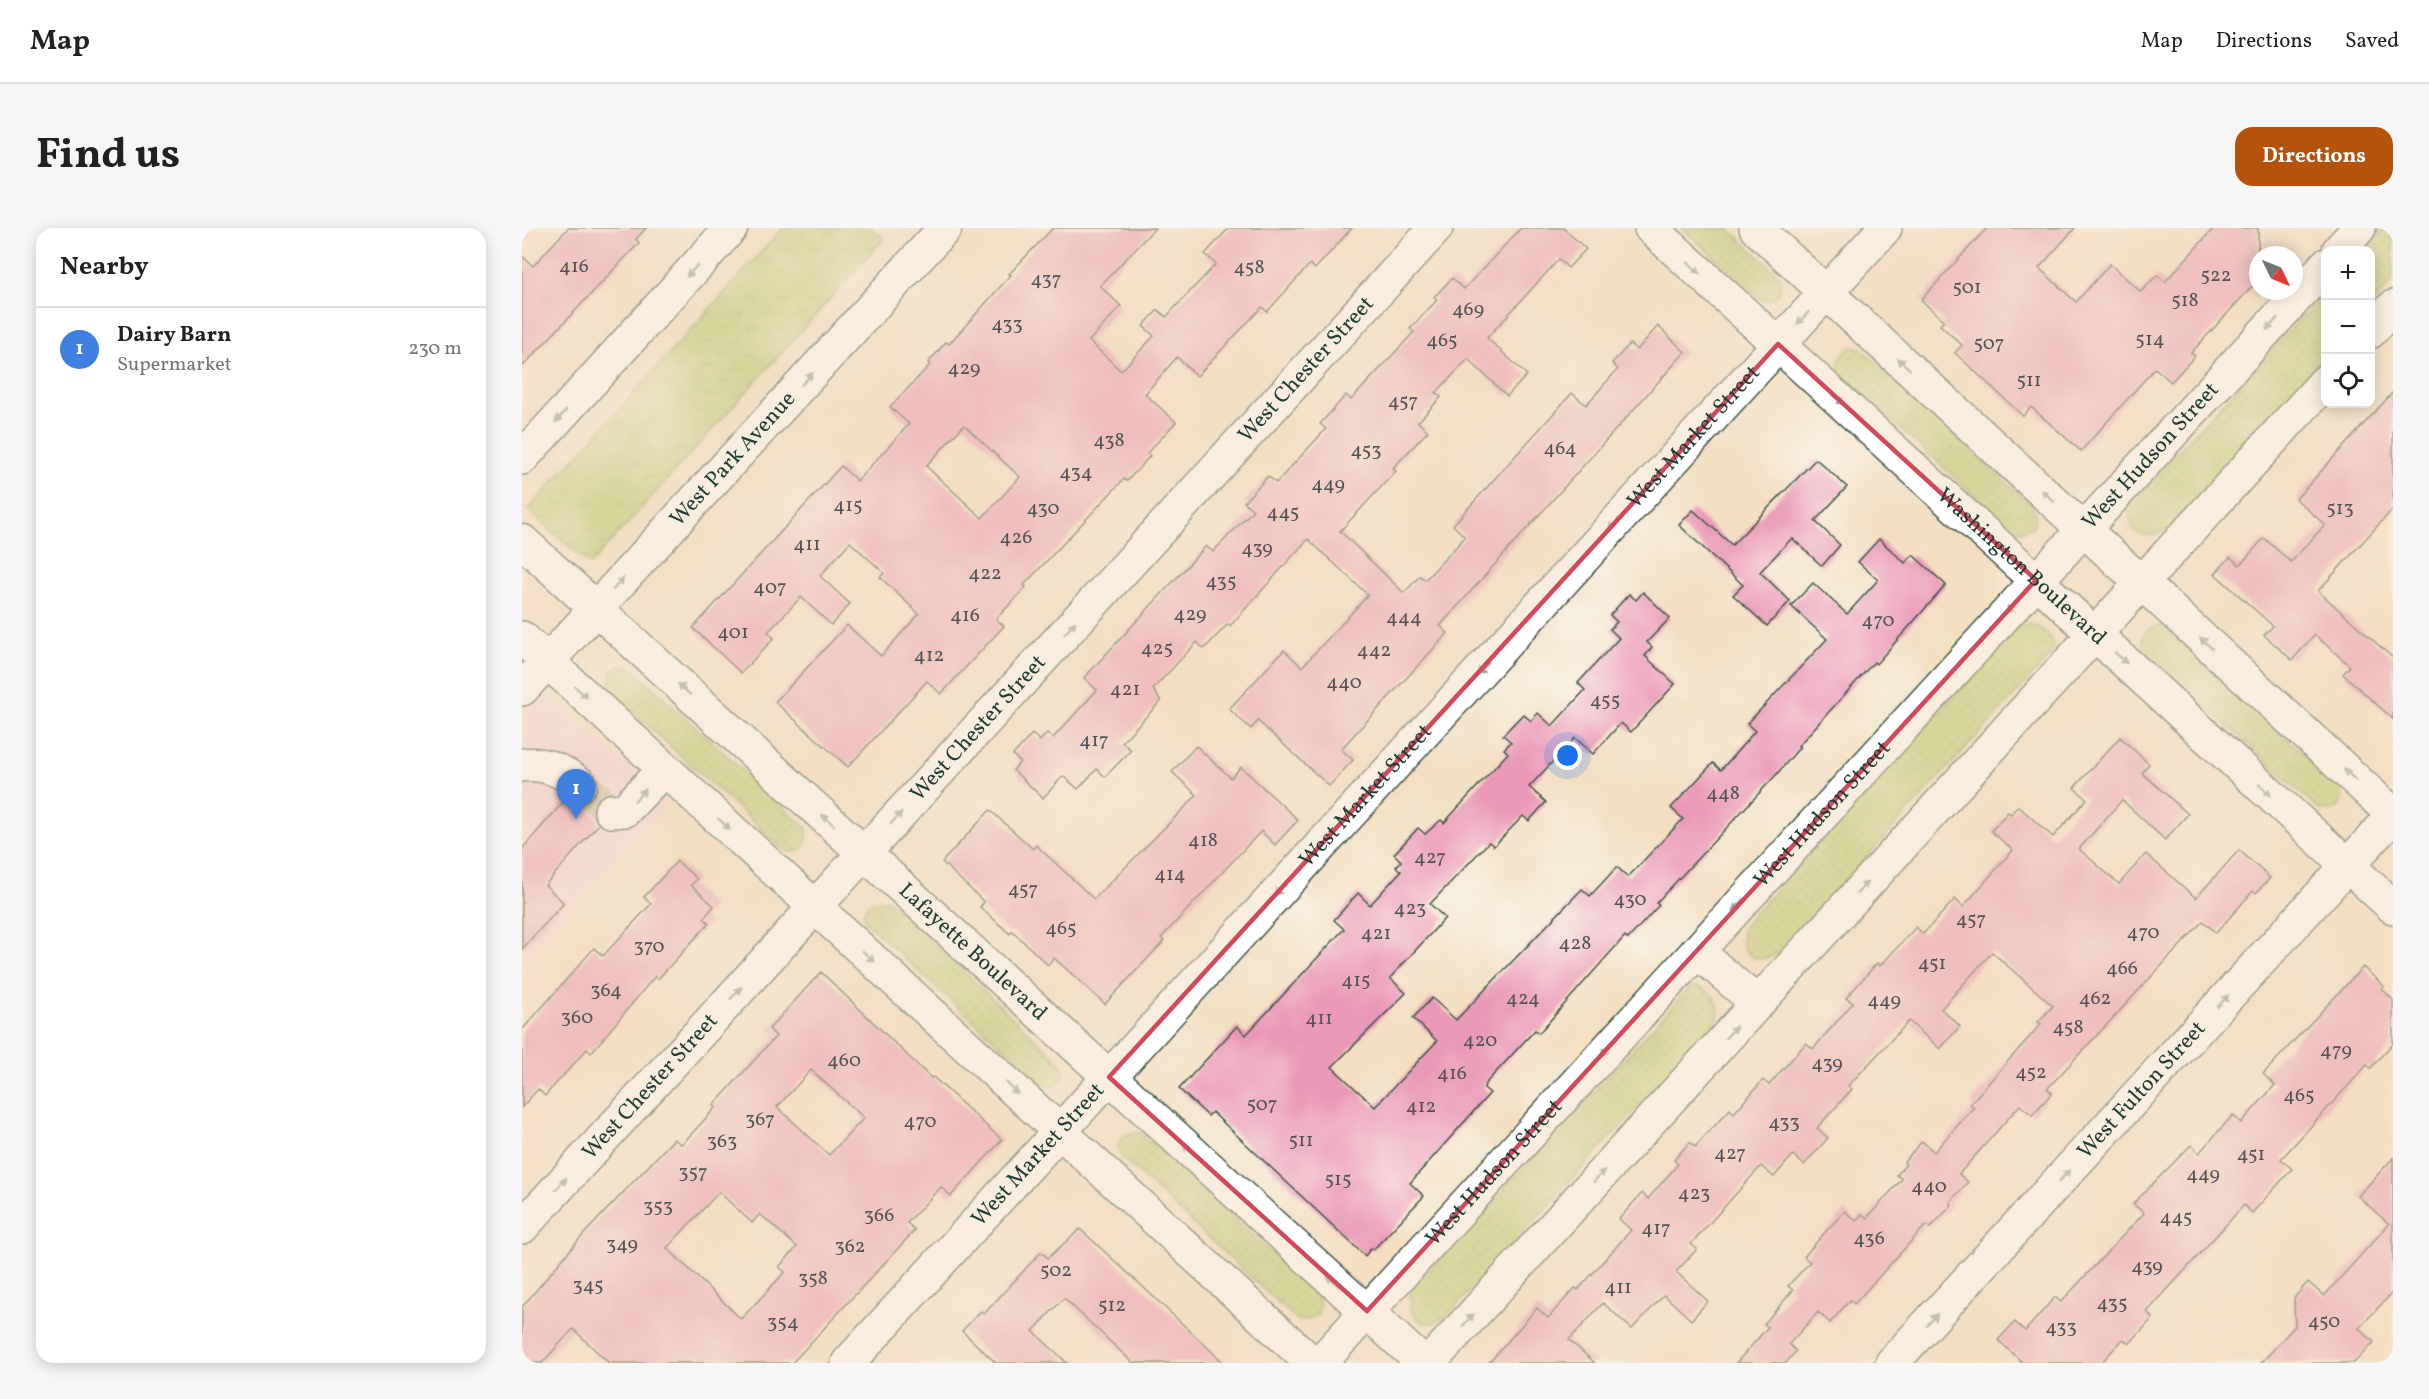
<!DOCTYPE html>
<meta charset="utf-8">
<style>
:root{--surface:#fff;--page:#f6f6f6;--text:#202124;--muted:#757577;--line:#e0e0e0;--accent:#b45309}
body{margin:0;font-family:Vollkorn,serif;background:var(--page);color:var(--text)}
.controls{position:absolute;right:18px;top:18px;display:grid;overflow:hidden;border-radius:12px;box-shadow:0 3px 15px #0003}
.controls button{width:54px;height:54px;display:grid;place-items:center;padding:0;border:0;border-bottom:2px solid var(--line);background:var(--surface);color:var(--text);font:30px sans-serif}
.compass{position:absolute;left:1727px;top:18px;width:54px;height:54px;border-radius:50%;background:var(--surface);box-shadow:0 3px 15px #0003;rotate:133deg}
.you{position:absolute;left:1046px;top:528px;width:21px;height:21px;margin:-15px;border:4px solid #fff;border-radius:50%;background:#1a73e8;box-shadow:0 0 0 9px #1a73e833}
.badge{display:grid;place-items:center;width:39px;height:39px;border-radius:50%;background:var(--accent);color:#fff;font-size:20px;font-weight:700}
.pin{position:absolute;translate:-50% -50px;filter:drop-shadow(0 2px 3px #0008)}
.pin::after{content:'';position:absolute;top:32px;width:21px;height:18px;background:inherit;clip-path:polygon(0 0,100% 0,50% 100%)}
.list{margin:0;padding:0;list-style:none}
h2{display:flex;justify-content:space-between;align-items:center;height:78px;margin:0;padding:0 24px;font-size:26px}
h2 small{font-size:20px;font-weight:400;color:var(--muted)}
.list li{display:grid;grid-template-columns:39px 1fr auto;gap:18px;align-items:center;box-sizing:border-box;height:84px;padding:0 24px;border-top:2px solid var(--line)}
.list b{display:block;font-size:22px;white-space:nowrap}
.list p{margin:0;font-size:20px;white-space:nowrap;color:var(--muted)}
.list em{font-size:20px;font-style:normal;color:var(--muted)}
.icon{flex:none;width:33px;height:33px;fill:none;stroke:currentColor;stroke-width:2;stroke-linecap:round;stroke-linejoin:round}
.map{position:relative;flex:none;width:1871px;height:1135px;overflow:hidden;border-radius:18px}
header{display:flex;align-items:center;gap:36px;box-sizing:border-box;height:84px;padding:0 30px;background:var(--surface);border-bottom:2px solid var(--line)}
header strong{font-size:28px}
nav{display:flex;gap:33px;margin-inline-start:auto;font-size:21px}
.intro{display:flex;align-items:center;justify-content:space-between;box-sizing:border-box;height:144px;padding:0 36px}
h1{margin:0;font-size:42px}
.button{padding:15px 27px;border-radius:18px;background:var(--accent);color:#fff;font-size:21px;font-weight:700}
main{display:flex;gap:36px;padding:0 36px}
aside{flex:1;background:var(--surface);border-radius:18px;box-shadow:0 3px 15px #0003}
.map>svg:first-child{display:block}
</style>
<header>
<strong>Map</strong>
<nav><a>Map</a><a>Directions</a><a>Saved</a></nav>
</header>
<div class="intro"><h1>Find us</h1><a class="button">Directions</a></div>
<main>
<aside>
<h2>Nearby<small></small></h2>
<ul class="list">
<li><span class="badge" style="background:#3f7fe0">1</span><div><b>Dairy Barn</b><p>Supermarket</p></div><em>230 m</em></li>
</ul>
</aside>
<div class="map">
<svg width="1871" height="1135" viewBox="0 0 1871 1135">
<defs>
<pattern id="grass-dots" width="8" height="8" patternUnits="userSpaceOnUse" patternTransform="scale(1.5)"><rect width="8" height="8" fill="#b8ca6d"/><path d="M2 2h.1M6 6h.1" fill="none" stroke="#95a55a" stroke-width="1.8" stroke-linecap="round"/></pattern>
<pattern id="park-crowns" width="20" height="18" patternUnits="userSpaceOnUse" patternTransform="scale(1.5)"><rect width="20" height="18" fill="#b8ca6d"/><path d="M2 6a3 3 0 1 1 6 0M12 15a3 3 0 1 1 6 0" fill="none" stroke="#95a55a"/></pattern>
</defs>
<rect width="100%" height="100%" fill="#fbf7ec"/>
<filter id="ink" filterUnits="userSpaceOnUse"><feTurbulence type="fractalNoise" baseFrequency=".0167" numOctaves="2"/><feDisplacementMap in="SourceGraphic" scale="12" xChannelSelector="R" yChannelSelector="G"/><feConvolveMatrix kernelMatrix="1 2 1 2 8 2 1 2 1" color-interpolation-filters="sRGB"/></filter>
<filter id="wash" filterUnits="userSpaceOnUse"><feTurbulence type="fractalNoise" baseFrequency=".008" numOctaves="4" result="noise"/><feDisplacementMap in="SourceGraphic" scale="24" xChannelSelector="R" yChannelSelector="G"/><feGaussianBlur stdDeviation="1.35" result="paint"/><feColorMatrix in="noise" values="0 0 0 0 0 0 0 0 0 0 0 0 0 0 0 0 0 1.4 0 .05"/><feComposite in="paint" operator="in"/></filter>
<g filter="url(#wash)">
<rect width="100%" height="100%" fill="#f3dfc2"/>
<!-- built -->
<polygon fill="#f5cfdb" points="0,445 147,573 0,734"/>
<!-- grass -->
<g fill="url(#grass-dots)" stroke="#6c8450" stroke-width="1.5">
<path d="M1160,0H1206L1258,48C1260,60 1259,65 1249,72H1240Z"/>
<polygon points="1862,0 1871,0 1871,52 1849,77 1848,22 1841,22"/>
<path d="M1803,64V127L1645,302C1619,315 1603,304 1609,275Z"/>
<path d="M1329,119L1340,121L1511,279L1514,289L1511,299L1501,303L1490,302L1317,144C1315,131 1318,126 1329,119Z"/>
<path d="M1506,396C1520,399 1526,404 1532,417L1529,427L1257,725C1232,738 1215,727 1221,698L1497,398Z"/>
<path d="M1635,398L1643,399L1820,561C1822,578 1815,585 1798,582L1622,422L1620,411L1625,402Z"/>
<path d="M98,438L108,439L285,601C287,617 281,627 263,623L87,462L90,443Z"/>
<polygon points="356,672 366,672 539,835 542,845 539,855 530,858 522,857 344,695 341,687 345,676"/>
<path d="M1175,758C1190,764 1200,774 1196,791L924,1089L912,1095H900C888,1085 886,1077 889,1062L1167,760Z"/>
<polygon points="610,904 619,905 796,1068 798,1079 795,1087 785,1092 776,1093 599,929 596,920 600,909"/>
</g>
<!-- park -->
<polygon fill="url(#park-crowns)" stroke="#6c8450" stroke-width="1.5" points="261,0 349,0 362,11 68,337 6,282"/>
<g id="blocks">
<!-- building -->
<g fill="#ea9ab8" fill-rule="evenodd">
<polygon points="46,0 124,0 114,11 117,15 0,139 0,28 11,38"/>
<path d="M531,0H633L578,58L599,78L567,113L599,143L632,108L621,98L636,82L644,89L694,36L683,26L707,0H830L793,41L788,36L745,84L740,79L675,148L655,129L623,166L654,194L625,225L628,228L605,253L602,251L502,357L504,359L474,391L482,398L419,466L405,453L326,539L253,474L325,397L359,428L397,386L358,349L362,345L328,314L298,348L328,376L309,397L279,369L246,404L252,410L219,445L171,400L319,238L335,253L387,196L368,179L408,137L406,135L424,114L427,116L489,47L487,46ZM442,197L498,249L460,290L404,238Z"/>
<polygon points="999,0 1041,0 1064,21 1046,40 1037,31 965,110 1005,147 985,168 946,131 914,165 919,169 896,194 906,203 871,240 874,243 818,303 882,365 898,348 903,352 943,309 931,297 1050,165 1064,177 1096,141 1090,135 1108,116 1115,122 1136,98 1163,124 918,398 926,405 819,521 831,532 807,558 736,493 729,501 707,481 762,422 780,439 846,367 786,311 708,398 706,396 682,421 675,414 631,461 639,473 600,514 609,522 583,549 575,541 556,561 541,548 521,570 491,542 498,534 491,527 510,506 518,513 525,505 531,510 575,462 562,450 684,318 691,324 731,282 722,274 746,248 754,255 804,201 798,196 824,167 829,172 892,104 888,101 915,72 912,69 930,50 942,61"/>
<polygon points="1465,0 1553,0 1517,40 1554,74 1588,36 1619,64 1635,47 1643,54 1692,0 1736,0 1736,52 1669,125 1673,128 1649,154 1633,140 1559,223 1509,179 1501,188 1433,125 1440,117 1418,97 1422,93 1399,72"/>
<polygon points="1871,164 1871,281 1796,363 1871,430 1871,491 1821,446 1828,438 1793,407 1770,432 1742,407 1751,398 1693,346 1708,329 1718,337 1742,310 1769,334 1803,297 1774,271"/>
<polygon points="1294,231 1325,259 1293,293 1318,317 1300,338 1270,310 1238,344 1268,373 1245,398 1211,367 1221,357 1157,297 1171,282 1210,317"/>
<polygon points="1357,311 1383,335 1391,327 1424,357 1354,436 1352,434 1276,518 1278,519 1254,547 1134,675 1137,677 1106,711 1103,708 1017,805 1013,802 963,856 962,860 968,865 888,955 902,968 851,1022 849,1020 843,1028 690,884 686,888 657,861 715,798 724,807 822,701 812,692 836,665 848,677 879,643 874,639 879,633 872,626 896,600 903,606 919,592 922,595 986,525 982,521 989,514 981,507 1001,486 1009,493 1016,485 1030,498 1063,462 1056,455 1097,410 1088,401 1095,394 1088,387 1107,366 1114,372 1121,364 1148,390 1125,414 1130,419 1123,428 1153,456 1109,504 1099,495 1071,526 1053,510 1007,559 1024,574 1007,593 1001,588 972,618 967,614 908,676 923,690 868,750 884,765 810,839 853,879 915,813 891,790 910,770 934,792 1060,661 1068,668 1095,639 1106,649 1161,591 1149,580 1191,535 1199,542 1233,503 1225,496 1305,411 1269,378 1291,355 1325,386 1356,352 1336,334"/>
<polygon points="1598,509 1627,536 1620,545 1666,586 1643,612 1600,572 1557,621 1597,656 1624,626 1674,670 1717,622 1748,650 1734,665 1731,663 1694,705 1681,693 1525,861 1530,865 1510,887 1498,877 1437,946 1446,954 1428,974 1430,977 1408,1000 1404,997 1332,1076 1328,1072 1308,1095 1296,1084 1267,1116 1274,1123 1264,1135 1214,1135 1246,1099 1242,1096 1271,1062 1266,1058 1288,1034 1282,1029 1305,1002 1323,983 1334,993 1340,986 1345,990 1380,951 1375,947 1384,936 1382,934 1400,913 1412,924 1452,879 1448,876 1519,796 1516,794 1531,778 1470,724 1419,781 1438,798 1418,821 1387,793 1326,858 1330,861 1295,900 1306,910 1282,937 1271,927 1252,949 1239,938 1169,1016 1175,1021 1154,1044 1186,1073 1169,1092 1142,1067 1110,1101 1081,1075 1047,1112 1073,1135 967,1135 1015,1080 1026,1090 1053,1060 1056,1062 1109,1002 1097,991 1120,965 1126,971 1156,936 1152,932 1168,914 1173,919 1208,881 1212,885 1241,852 1247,857 1284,815 1291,821 1331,775 1324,770 1355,735 1358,738 1394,699 1401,706 1433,671 1441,679 1491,622 1469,603 1486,584 1489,586 1496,578 1531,609 1565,571 1552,560"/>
<polygon points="674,518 709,550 719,539 776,592 753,617 739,603 639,710 642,713 583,776 532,730 526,737 490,703 488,706 458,679 462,674 420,634 468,582 511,621 514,617 572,671 675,567 650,544"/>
<polygon points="75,563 80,567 72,574 70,584 77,596 23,657 42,675 0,721 0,621 45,570 56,575 65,573"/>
<polygon points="155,633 175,651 169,657 192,678 182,690 187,695 136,751 133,748 69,825 65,821 23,868 16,861 0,879 0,802 72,720 81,728 129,676 122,669"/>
<polygon points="1841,739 1862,758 1860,761 1871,772 1871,815 1849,840 1845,837 1759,931 1770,941 1730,985 1722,977 1625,1084 1631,1090 1607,1116 1601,1111 1579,1135 1501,1135 1476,1112 1493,1094 1503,1103 1533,1069 1539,1074 1622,985 1611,976 1669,917 1677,925 1711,887 1719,895 1753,857 1741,846"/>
<path d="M299,744L409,850L411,849L480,912L429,968L419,959L385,995L393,1002L270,1135H87L51,1101L20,1135H0V1079L60,1008L152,911L159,916L163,913L194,879L191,878L254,808L247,801ZM289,842L342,890L307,927L255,879ZM197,964L230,995L238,986L275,1019L257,1039L263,1044L219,1091L145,1020Z"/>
<polygon points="1871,930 1871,1064 1837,1100 1852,1114 1832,1135 1739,1135 1773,1098 1772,1070 1786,1054 1802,1068 1867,996 1836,968"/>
<polygon points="558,1001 620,1058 702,1135 611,1135 542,1070 511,1103 545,1135 474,1135 440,1103 459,1083 462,1086 519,1024 526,1030"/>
</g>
</g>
</g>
<g filter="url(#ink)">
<use href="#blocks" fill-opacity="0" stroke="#3f5549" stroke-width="1.5"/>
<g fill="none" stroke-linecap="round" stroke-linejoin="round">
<!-- minor-tunnel -->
<polyline stroke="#c9bfa6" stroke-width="33" stroke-dasharray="33 16" stroke-linecap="butt" points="58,556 89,583"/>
<defs>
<g id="minor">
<path id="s1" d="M1129,0L1871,679"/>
<polyline points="1234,0 1871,586"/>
<polyline points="1817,22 1837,0"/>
<polyline points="1848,104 1871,79"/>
<path id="s2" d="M0,313L901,1135"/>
<polyline points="0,410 790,1135"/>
<path d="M0,537C23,534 40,543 58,556"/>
<polyline points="89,583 103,582 142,541"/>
<polyline points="1175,723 1235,775"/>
<path id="s3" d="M0,999L914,0"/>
<path id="s4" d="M326,1135L1363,0"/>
<path id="s5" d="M798,1135L1804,37"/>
<polyline points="907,1135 1804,153"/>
<path id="s6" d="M1370,1135L1871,588"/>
</g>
<g id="highway">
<polyline points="0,230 209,0"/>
<path id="s7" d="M0,461L423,0"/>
</g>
</defs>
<!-- minor casing -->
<use href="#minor" stroke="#3f5549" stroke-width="36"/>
<!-- highway casing -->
<use href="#highway" stroke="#3f5549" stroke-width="36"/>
<!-- minor -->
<use href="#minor" stroke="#fff" stroke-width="33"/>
<!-- highway -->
<use href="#highway" stroke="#fff" stroke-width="33"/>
</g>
<!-- one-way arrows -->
<defs><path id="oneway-solid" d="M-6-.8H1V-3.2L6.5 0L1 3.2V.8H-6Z" transform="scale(1.5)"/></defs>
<g fill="#8f9e9a">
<use href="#oneway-solid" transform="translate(1172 40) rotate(42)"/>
<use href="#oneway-solid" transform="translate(170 43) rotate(132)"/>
<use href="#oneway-solid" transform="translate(1281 90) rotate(133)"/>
<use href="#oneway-solid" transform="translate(1750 96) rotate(132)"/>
<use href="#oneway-solid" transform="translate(1382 136) rotate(-137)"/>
<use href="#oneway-solid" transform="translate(285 151) rotate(-48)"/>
<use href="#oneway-solid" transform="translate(1316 171) rotate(42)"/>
<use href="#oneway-solid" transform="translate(39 188) rotate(132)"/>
<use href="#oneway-solid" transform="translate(1526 268) rotate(-137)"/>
<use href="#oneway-solid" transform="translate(1092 296) rotate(132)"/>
<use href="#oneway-solid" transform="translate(96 356) rotate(-48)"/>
<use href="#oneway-solid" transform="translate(1490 379) rotate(133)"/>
<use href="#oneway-solid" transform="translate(548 400) rotate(-48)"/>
<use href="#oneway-solid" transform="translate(1684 415) rotate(-137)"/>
<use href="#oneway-solid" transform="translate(1599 430) rotate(42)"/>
<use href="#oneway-solid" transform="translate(961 440) rotate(132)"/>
<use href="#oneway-solid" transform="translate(162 461) rotate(-138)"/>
<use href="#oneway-solid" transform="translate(59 464) rotate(43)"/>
<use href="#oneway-solid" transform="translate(1828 547) rotate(-137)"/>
<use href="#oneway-solid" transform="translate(1743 562) rotate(42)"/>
<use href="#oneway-solid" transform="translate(118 567) rotate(-47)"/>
<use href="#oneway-solid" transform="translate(374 590) rotate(-48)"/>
<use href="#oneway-solid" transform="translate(306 592) rotate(-138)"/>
<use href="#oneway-solid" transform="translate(202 596) rotate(42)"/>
<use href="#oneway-solid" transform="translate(1340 660) rotate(-48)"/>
<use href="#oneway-solid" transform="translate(758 661) rotate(132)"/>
<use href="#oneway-solid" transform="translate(1217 677) rotate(133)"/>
<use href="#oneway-solid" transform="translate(346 728) rotate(43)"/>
<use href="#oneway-solid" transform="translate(214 765) rotate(-48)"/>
<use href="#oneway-solid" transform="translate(1701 773) rotate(-48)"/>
<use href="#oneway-solid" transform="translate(1209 804) rotate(-48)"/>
<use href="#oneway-solid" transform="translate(1085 821) rotate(132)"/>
<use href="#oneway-solid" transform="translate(490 860) rotate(43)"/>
<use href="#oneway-solid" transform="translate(667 922) rotate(-138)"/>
<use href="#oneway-solid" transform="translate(1077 948) rotate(-48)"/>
<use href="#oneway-solid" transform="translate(1542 948) rotate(-48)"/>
<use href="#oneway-solid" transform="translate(39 956) rotate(-48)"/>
<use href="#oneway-solid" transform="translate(811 1053) rotate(-138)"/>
<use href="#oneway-solid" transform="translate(946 1092) rotate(-48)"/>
<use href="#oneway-solid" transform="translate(1410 1092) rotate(-48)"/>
</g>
</g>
<!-- marked area -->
<path d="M0 0H1871V1135H0ZM1256,116L1514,352L845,1083L587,849Z" fill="#f3dfc2" fill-opacity=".55" fill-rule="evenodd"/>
<path fill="none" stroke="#d1495b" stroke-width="4.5" stroke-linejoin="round" d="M1256,116L1514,352L845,1083L587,849Z"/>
<g text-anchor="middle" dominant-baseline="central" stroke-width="6" stroke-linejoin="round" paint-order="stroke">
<!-- number labels -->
<g font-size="20" fill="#525455">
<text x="52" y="39">416</text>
<text x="727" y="40">458</text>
<text x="1694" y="48">522</text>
<text x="524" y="52">437</text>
<text x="1445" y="60">501</text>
<text x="1663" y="73">518</text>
<text x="946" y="82">469</text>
<text x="485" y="97">433</text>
<text x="1628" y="112">514</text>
<text x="920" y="113">465</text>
<text x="1467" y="116">507</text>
<text x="442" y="141">429</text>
<text x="1507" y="153">511</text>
<text x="881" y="174">457</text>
<text x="587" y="213">438</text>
<text x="1038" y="221">464</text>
<text x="844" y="223">453</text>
<text x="554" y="245">434</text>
<text x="806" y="257">449</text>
<text x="326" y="278">415</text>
<text x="521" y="281">430</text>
<text x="1818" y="281">513</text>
<text x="761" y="285">445</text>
<text x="494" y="310">426</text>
<text x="285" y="317">411</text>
<text x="735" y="321">439</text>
<text x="463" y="346">422</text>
<text x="699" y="354">435</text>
<text x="248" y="360">407</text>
<text x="668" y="387">429</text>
<text x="443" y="388">416</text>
<text x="882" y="390">444</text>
<text x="1356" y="393">470</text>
<text x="211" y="405">401</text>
<text x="635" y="421">425</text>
<text x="852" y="423">442</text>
<text x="407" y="428">412</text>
<text x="822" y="455">440</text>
<text x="603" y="462">421</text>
<text x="1083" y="473">455</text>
<text x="572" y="513">417</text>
<text x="1201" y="566">448</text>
<text x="681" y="613">418</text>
<text x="908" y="630">427</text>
<text x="648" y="647">414</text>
<text x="501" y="662">457</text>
<text x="1108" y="672">430</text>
<text x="888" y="681">423</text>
<text x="1449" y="692">457</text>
<text x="539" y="701">465</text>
<text x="1621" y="705">470</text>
<text x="854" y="706">421</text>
<text x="1053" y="716">428</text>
<text x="127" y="719">370</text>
<text x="1410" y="736">451</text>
<text x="1600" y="741">466</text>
<text x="834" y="753">415</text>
<text x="84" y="763">364</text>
<text x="1001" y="771">424</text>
<text x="1573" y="771">462</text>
<text x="1362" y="773">449</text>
<text x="55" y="790">360</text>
<text x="797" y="791">411</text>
<text x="1546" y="800">458</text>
<text x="958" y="813">420</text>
<text x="1814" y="823">479</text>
<text x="322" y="833">460</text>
<text x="1305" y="836">439</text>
<text x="1509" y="845">452</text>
<text x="930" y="846">416</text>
<text x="1777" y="868">465</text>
<text x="740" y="877">507</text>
<text x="899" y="879">412</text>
<text x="238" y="892">367</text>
<text x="398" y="894">470</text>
<text x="1262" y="895">433</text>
<text x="779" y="913">511</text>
<text x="200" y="914">363</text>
<text x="1208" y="926">427</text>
<text x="1729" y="927">451</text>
<text x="171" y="945">357</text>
<text x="1681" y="947">449</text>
<text x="816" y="952">515</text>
<text x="1407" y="959">440</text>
<text x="1172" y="966">423</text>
<text x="136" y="979">353</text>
<text x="357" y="988">366</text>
<text x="1654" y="990">445</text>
<text x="1134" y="1001">417</text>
<text x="1347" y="1011">436</text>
<text x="100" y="1017">349</text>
<text x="328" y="1019">362</text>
<text x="1625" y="1039">439</text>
<text x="534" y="1043">502</text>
<text x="291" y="1051">358</text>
<text x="66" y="1058">345</text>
<text x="1096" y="1060">411</text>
<text x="1590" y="1076">435</text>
<text x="590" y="1078">512</text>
<text x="1802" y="1094">450</text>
<text x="261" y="1095">354</text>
<text x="1539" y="1100">433</text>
</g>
<!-- street labels -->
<g font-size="22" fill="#1f3d34" stroke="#fbf7ec">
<text stroke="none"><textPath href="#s3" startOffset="1162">West Chester Street</textPath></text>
<text stroke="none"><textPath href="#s4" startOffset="1254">West Market Street</textPath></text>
<text stroke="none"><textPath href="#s5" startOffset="1230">West Hudson Street</textPath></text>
<text stroke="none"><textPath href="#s7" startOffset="312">West Park Avenue</textPath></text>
<text stroke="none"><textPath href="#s1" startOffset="502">Washington Boulevard</textPath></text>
<text stroke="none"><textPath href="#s3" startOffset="676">West Chester Street</textPath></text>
<text stroke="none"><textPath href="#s4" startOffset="768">West Market Street</textPath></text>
<text stroke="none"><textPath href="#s5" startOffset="744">West Hudson Street</textPath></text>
<text stroke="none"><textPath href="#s2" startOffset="610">Lafayette Boulevard</textPath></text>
<text stroke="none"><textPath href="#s3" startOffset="190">West Chester Street</textPath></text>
<text stroke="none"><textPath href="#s6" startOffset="370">West Fulton Street</textPath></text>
<text stroke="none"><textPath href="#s4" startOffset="282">West Market Street</textPath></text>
<text stroke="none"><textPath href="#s5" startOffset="258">West Hudson Street</textPath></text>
</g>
</g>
</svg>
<div class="controls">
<button>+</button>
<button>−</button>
<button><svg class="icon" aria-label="locate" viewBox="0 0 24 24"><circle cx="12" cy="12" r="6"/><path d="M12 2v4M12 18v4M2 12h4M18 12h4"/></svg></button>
</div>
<svg class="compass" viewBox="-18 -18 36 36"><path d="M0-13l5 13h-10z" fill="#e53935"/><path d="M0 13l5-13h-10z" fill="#757577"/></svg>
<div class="you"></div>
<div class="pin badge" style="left:54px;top:591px;background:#3f7fe0">1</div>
</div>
</main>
